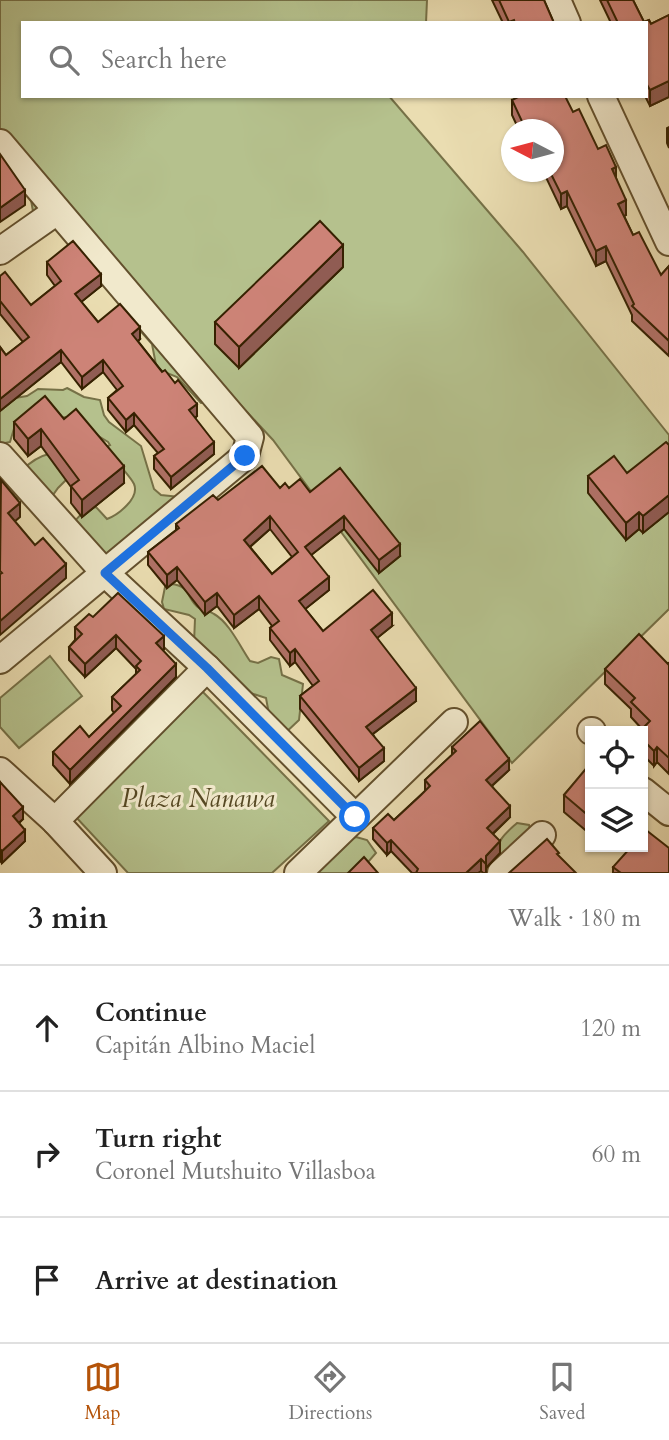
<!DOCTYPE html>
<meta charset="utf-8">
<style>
:root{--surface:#fff;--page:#f6f6f6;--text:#222;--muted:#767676;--line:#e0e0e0;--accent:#b45309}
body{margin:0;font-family:Cardo,serif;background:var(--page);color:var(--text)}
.controls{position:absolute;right:21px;bottom:21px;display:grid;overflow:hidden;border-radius:0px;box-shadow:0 2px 5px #0004}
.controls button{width:63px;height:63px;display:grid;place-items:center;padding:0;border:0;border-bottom:2px solid var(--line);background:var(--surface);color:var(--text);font:35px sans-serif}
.compass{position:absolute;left:501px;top:119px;width:63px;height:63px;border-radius:50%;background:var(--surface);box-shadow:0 2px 5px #0004;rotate:276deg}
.stop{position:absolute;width:21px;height:21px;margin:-16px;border:5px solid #1a73e8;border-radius:50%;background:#fff}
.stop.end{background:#1a73e8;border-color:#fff;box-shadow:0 2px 7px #0008}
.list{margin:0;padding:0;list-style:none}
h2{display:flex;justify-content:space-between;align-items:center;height:91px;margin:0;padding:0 28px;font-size:30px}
h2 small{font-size:23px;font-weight:400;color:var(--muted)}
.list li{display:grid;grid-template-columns:46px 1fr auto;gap:21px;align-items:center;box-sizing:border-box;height:126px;padding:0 28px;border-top:2px solid var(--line)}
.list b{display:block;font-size:26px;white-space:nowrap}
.list p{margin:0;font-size:23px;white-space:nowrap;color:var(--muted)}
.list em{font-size:23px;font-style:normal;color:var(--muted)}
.icon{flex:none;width:38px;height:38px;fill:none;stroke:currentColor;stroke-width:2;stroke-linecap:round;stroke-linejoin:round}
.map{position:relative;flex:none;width:669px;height:873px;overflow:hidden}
.search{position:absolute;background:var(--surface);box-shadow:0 2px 5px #0004;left:21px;right:21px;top:21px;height:77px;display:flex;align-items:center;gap:18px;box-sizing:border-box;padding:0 24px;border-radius:0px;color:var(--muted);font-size:26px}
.sheet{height:469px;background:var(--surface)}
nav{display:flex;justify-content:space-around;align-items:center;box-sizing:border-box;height:98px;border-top:2px solid var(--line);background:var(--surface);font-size:19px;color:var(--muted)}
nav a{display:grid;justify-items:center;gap:4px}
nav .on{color:var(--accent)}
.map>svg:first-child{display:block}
</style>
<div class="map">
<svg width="669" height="873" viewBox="0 0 669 873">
<rect width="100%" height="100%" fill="#eaddb1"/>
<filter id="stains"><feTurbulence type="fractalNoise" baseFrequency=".00286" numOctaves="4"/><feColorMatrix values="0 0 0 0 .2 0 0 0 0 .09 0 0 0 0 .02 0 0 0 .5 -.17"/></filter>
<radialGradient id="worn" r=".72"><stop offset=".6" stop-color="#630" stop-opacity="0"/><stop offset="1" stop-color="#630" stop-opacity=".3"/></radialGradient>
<!-- green -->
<g fill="#b5c18d" stroke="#767147" stroke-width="2">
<polygon points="0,0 427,0 426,23 23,23 23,96 389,96 523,252 669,435 669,609 512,763 273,440 235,399 201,403 177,377 162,371 156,365 152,344 135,325 79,237 34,217 31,200 0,168"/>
<path d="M67,388L84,397L100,400L104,415L109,422L141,446L154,489L161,495L180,497L111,561L74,522C81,514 85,509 96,507L107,519C118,515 140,498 134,484C131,478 124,471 120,465L74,472L58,488L48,502L29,504L15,497L12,489C16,483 19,475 23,470C42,447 79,450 106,447L110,445L108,442L67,417L16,422L10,442L0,444V409L15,398L27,396L38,389L63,390Z"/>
<path d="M171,584C192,586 186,599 199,608C204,611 210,611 214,614C229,622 241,648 250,661L258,663L271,657L279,659L282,675L303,684L299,720L282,736L271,725L266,698L238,689L194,643L195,619L189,615L164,609L162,602L165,587Z"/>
<polygon points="50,656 82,696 19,748 0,727 0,698"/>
<polygon points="200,689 329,821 272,873 128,873 74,815"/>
<path d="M517,823L529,825L531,832L500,860L497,857C496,840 506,833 517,823Z"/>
<polygon points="356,837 367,840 376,853 368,862 364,873 306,873 348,840"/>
</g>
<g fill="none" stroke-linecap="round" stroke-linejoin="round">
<defs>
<g id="minor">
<polyline points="557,0 567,23"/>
<polyline points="601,96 669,242"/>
<polyline points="0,143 250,437 245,456 0,660"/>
<polyline points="0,251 57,211"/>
<polyline points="0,456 105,573 207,668 355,817"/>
<polyline points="591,731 592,731"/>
<polyline points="0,771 55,821 103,873"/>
<polyline points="643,791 669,812"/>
<polyline points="55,821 207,668"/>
<polyline points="298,873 454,722"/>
<polyline points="501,873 542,835"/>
</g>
</defs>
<!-- minor casing -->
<use href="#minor" stroke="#63502d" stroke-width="30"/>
<!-- minor -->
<use href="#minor" stroke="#f1e9cc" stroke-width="26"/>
</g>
<!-- wall -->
<g fill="#b07166" stroke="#362101" stroke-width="2" fill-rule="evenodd">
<polygon points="492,0 544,0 554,23 503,23"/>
<polygon points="600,0 633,0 644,22 649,20 651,24 669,15 669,97 650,106 645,96 646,96 646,23 611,23"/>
<polygon points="512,100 573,112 616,178 626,215 624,216 633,235 661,275 669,266 669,356 632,321 632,315 606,261 596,266 567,206 561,209 544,173 540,175 538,172 554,172 554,130 519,130 512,115"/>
<polygon points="669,127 669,148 667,143 667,128"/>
<polygon points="47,262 101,286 81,302 98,322 140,339 138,341 197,416 195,418 214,454 171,489 154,469 154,456 158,453 134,425 126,432 108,410 108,398 117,390 103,372 82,389 61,362 0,411 0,347 6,355 23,342 0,314 0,276 31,305 55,286 47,275"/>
<polygon points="343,267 239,368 215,344 215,322"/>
<polygon points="64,419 124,483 82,517 71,503 71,487 41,446 28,456 14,439 14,422"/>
<polygon points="669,445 669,512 643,533 639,529 626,540 588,493 588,476 627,473"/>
<path d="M280,488H289L310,492L400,556L379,573L344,529L311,555L329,590L305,609L323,631L392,626L377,638L416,701L373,734L384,761L359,781L300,709V696L313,686L295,662L290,666L270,640V628L272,626L259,609L234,628L217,606L205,615L177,580L167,588L148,565V552L176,530V524L218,500ZM270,529L292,557L272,574L250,547Z"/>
<polygon points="93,617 164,649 163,650 176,677 70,784 53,765 53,752 89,737 114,713 112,710 112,697 136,674 136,669 116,648 85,677 69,660 69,647 75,640 75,627"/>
<polygon points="669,663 669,774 657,762 654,766 643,755 642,729 631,717 631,709 605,684 605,669"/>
<polygon points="452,747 509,770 492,786 510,817 493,834 500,853 486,868 486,873 483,873 481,871 478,873 412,873 391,851 387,855 373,839 373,828 394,820 425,791 425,780 452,755"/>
<polygon points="590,766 590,834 564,812 564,795"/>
<polygon points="0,782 23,819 19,823 25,841 2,863 0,861"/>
<polygon points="613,867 669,873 613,873"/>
</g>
<!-- shaded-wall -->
<g fill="#905c53" stroke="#362101" stroke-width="2">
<polygon points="669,81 669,97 650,106 650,90"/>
<polygon points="616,167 616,182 612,169"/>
<polygon points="25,190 25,205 0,222 0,208"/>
<polygon points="567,191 567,206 561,209 561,194"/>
<polygon points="626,200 626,215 618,219 618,204"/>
<polygon points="343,245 343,267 239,368 239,347"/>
<polygon points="606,246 606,261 596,266 596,251"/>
<polygon points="101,274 101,286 75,307 75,294"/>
<polygon points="140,327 140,339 132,346 132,334"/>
<polygon points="61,350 61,362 0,411 0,399"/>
<polygon points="103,360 103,372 82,389 82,377"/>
<polygon points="197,404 197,416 189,422 189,410"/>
<polygon points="134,413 134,425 126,432 126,420"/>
<polygon points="41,429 41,446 28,456 28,439"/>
<polygon points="214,442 214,454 171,489 171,477"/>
<polygon points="124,466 124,483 82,517 82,500"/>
<polygon points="669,495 669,512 643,533 643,516"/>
<polygon points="20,503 20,517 8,527 8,513"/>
<polygon points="639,512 639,529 626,540 626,523"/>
<polygon points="270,516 270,529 244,552 244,540"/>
<polygon points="344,516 344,529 305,560 305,547"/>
<polygon points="400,544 400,556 379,573 379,560"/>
<polygon points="66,564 66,578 0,635 0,621"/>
<polygon points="177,567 177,580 167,588 167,575"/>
<polygon points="329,577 329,590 299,614 299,601"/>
<polygon points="217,593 217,606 205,615 205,602"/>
<polygon points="259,596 259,609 234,628 234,615"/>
<polygon points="392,613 392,626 371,643 371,630"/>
<polygon points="116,635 116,648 85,677 85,664"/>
<polygon points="164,636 164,649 156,657 156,643"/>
<polygon points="295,649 295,662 290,666 290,653"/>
<polygon points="176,664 176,677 70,784 70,770"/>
<polygon points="416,688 416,701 366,739 366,727"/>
<polygon points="657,747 657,762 654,766 654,751"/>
<polygon points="384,748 384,761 359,781 359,768"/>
<polygon points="509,759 509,770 486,791 486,780"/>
<polygon points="510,806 510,817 487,839 487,828"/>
<polygon points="23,807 23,819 13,828 13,816"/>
<polygon points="25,830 25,841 2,863 2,851"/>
<polygon points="391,840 391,851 387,855 387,843"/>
<polygon points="500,841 500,853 486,868 486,873 486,856"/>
<polygon points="481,859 481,871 478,873 466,873"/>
</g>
<!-- building -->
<g fill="#cd8377" stroke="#362101" stroke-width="2" fill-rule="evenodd">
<polygon points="499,0 544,0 554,23 515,23 514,20 509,22"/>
<polygon points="607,0 633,0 644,22 649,20 651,24 669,15 669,81 650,90 646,83 646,23 618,23"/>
<polygon points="520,96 565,96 573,112 579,109 598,149 606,145 616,167 612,169 626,200 618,204 633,235 639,232 661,275 669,266 669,341 632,306 634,304 606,246 596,251 567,191 561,194 550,172 554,172 554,130 526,130 512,100"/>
<polygon points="0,154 25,190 0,208"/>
<polygon points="320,221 343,245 239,347 215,322"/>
<polygon points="73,241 101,274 75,294 98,322 120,304 140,327 132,334 162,372 165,370 175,383 178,380 197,404 189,410 214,442 171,477 154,456 164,449 134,413 126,420 108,398 123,386 103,360 82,377 61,350 0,399 0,347 6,355 29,337 0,301 0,276 5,272 31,305 61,281 47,262"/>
<polygon points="45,396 64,419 76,409 124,466 82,500 71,486 79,480 41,429 28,439 14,422"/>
<polygon points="666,442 669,445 669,495 643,516 639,512 626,523 588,476 614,456 627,473"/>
<path d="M262,466L280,488L285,483L289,488L300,479L310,492L340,468L400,544L379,560L344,516L305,547L329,577L299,601L323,631L373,590L392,613L371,630L416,688L366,727L384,748L359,768L300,696L319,681L295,649L290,653L270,628L279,621L259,596L234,615L217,593L205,602L177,567L167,575L148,552L179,528L176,524L213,495L218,500ZM270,516L298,552L272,574L244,540Z"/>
<polygon points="1,480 20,503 8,513 35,545 43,538 66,564 0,621 0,574 2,573 0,571"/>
<polygon points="118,593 164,636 156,643 176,664 70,770 53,752 80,726 89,737 121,706 112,697 140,670 136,666 141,661 116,635 85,664 69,647 82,634 75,627 89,614 93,617"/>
<polygon points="639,634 668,664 669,663 669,758 657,747 654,751 643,740 643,731 640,731 650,721 631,702 635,698 605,669"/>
<polygon points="480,721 509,759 486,780 510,806 487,828 500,841 486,856 486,864 481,859 466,873 416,873 418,869 391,840 387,843 373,828 388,814 394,820 421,795 430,786 425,780 456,751 452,747"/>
<polygon points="589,765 590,766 590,817 564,795"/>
<polygon points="0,782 23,807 13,816 25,830 2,851 0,849"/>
<polygon points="646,830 669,848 669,873 621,873 613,867 631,847 643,847 643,834"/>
<polygon points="547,839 559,853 557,854 576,873 509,873"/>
<polygon points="364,857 378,873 348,873"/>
</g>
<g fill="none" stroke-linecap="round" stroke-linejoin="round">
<!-- route -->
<polyline stroke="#1a73e8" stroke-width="9" points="245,456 105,573 207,668 355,817"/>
</g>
<g text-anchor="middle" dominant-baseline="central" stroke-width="6" stroke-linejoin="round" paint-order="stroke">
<!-- park labels -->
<g font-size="26" font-style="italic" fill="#564924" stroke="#f1e9cc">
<text x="198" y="798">Plaza Nanawa</text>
</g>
</g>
<rect width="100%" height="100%" filter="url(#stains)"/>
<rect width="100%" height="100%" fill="url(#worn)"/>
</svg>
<div class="controls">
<button><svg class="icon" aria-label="locate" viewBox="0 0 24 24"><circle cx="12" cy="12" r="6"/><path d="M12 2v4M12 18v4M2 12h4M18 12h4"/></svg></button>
<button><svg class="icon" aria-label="layers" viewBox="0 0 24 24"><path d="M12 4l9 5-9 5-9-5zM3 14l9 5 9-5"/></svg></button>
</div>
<svg class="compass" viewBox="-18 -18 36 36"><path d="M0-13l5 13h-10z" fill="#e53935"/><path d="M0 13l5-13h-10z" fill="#767676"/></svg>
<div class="stop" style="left:355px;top:817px"></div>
<div class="stop end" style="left:245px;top:456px"></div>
<div class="search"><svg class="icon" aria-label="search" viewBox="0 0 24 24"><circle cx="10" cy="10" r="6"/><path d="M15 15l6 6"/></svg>Search here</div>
</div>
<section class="sheet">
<h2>3 min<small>Walk · 180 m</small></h2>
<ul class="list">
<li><svg class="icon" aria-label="ahead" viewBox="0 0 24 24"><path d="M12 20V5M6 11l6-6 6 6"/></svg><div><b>Continue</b><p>Capitán Albino Maciel</p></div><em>120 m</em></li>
<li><svg class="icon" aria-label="right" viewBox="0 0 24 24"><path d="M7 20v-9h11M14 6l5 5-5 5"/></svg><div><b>Turn right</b><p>Coronel Mutshuito Villasboa</p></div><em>60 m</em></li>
<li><svg class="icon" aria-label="arrive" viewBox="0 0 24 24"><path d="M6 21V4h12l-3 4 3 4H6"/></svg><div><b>Arrive at destination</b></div></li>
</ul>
</section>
<nav>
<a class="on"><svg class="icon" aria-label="map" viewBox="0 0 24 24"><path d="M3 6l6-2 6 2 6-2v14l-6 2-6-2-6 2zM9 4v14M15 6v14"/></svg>Map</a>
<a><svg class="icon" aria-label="directions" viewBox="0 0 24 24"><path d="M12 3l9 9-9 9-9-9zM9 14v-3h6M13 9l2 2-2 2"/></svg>Directions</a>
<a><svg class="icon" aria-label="saved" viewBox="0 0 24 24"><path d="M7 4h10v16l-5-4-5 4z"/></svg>Saved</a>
</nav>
